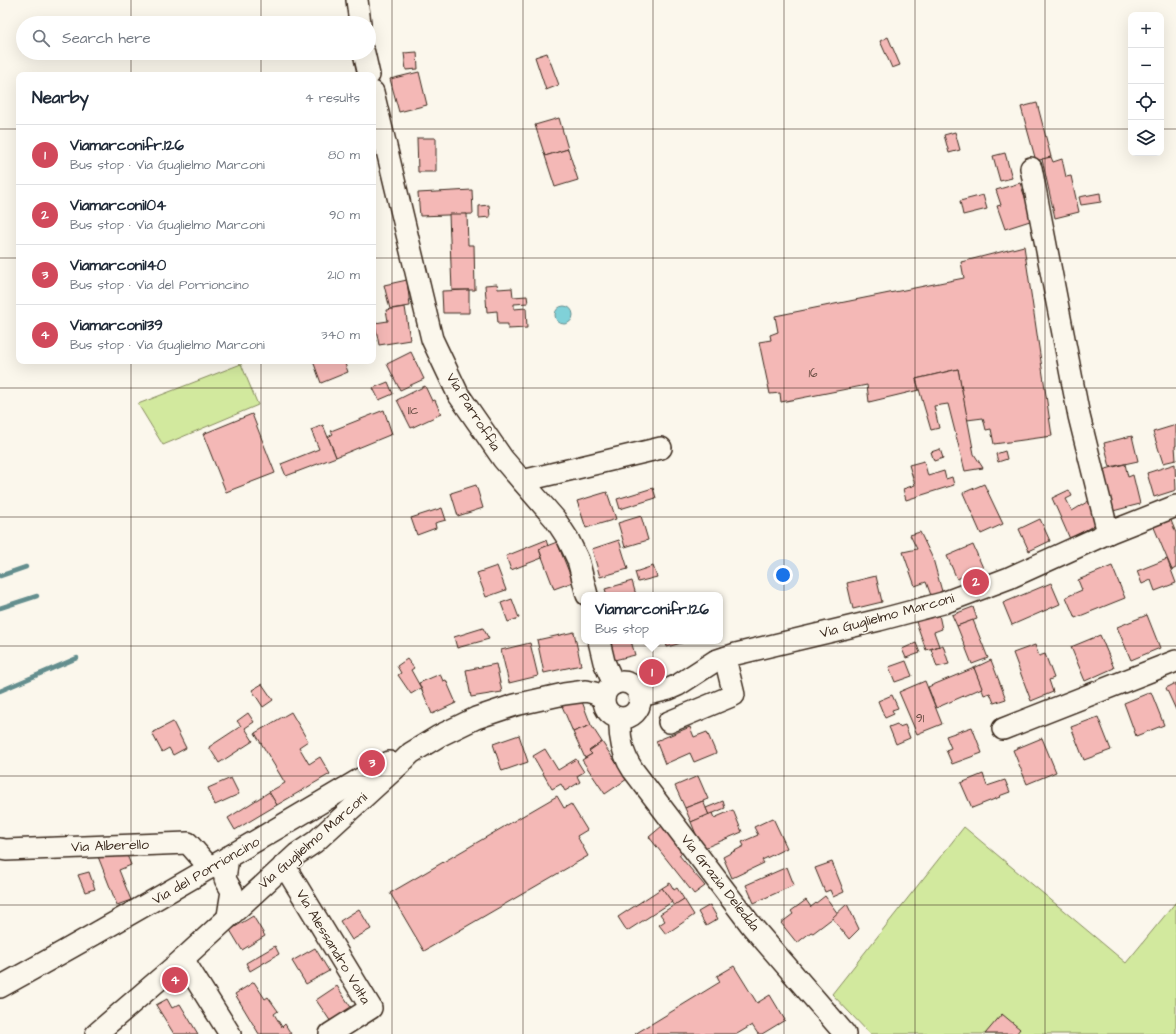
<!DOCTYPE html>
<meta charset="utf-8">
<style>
:root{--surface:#fff;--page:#f6f6f7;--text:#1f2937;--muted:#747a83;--line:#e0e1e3;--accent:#d1495b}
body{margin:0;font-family:"Architects Daughter",sans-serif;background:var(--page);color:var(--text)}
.controls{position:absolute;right:12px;top:12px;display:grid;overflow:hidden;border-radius:8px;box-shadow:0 4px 16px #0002}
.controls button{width:36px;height:36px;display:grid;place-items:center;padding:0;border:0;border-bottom:1px solid var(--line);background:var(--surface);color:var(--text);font:20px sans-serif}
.you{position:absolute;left:783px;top:575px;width:14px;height:14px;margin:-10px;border:3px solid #fff;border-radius:50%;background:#1a73e8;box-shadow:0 0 0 6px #1a73e833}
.badge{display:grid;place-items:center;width:26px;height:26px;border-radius:50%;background:var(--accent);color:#fff;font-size:13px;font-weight:700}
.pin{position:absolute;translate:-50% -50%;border:2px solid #fff;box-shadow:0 1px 4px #0006}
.popup{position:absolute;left:581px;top:592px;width:142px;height:52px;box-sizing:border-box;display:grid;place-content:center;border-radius:8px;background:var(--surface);filter:drop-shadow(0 1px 3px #0005);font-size:13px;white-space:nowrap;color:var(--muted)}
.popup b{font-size:15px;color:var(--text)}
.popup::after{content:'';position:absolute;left:50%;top:100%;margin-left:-8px;border:8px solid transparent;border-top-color:var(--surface)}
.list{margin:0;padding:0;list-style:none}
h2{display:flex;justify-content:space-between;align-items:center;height:52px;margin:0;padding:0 16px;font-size:17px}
h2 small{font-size:13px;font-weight:400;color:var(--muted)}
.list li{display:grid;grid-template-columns:26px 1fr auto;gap:12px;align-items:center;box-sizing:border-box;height:60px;padding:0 16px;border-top:1px solid var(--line)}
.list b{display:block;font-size:15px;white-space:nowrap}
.list p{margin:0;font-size:13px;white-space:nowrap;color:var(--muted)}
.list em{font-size:13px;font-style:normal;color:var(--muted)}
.icon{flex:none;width:22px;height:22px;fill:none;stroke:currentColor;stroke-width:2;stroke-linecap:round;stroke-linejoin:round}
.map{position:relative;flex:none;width:1176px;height:1034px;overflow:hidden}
.search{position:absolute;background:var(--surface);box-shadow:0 4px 16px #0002;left:16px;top:16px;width:360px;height:44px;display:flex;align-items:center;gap:10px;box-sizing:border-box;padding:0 14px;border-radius:22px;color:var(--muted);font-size:15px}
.panel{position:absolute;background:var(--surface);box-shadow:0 4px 16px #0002;left:16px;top:72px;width:360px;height:292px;border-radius:8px}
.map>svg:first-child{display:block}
</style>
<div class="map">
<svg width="1176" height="1034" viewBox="0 0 1176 1034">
<rect width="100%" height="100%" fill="#fbf7ec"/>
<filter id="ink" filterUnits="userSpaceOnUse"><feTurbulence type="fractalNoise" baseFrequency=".025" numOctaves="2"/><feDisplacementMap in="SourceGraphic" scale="8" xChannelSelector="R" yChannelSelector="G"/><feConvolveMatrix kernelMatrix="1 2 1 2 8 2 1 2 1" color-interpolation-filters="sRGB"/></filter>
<g filter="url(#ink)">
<!-- green -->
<g fill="#d2e99e" stroke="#868a5e">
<polygon points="241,364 258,405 163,445 138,404"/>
<polygon points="964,827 1126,963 1176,902 1176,1034 870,1034 832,994"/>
</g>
<!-- water -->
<circle fill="#80d1d8" stroke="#648e8e" cx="564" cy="315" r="9"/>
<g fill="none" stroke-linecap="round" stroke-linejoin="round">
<!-- stream -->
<g stroke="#648e8e" stroke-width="4.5">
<polyline points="0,576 26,567"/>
<polyline points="0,608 37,596"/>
<polyline points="0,691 77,658"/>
</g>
</g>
<!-- building -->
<g fill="#f4b8b6" stroke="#3b2a1e">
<polygon points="888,37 900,65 892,68 880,41"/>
<polygon points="417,52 418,69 406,70 404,53"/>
<polygon points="547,53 559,85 546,90 535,57"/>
<polygon points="419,72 427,105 399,112 390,79"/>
<polygon points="1037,103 1051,157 1036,161 1021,107"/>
<polygon points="559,118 568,149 545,156 535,125"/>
<polygon points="955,132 960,150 949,153 944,135"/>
<polygon points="417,138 436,138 436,172 418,172"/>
<polygon points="568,149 578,180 555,187 545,156"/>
<polygon points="1005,153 1012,178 1000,181 993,156"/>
<polygon points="1051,157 1053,162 1062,159 1066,177 1071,176 1079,212 1055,218 1042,159"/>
<polygon points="1020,183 1033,220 1005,229 997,206 1001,205 996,190"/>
<polygon points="472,190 473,214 420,216 418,193"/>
<polygon points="1100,193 1101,202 1081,205 1079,197"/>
<polygon points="983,195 987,209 963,215 960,201"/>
<polygon points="489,205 490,217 479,218 479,206"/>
<polygon points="449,214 467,214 468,245 474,245 475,290 452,290"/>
<polygon points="1024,246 1052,436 994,444 991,429 986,430 983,418 967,420 958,369 916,379 919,390 869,402 867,385 781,402 780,393 770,394 759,342 771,340 770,335 778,332 775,316 964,278 961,262"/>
<polygon points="407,280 410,306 390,309 384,285"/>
<polygon points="497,284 498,289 512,288 513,297 527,296 528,303 514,304 514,309 526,308 527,328 508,329 508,324 498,324 497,311 487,312 485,285"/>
<polygon points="469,290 469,313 443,313 442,291"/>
<polygon points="405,307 410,340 379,345 375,323 388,321 386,310"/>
<polygon points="411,352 424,379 400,390 387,364"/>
<polygon points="313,361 344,361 348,372 321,383"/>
<polygon points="958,369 974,454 983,468 965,471 948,404 934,406 939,428 931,430 916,379"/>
<polygon points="388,382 393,394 379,400 373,388"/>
<polygon points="425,386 432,401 435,400 441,414 411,428 397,400"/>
<polygon points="384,410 392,434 336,457 328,437 333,434 331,431"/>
<polygon points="252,414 275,473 226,492 203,434"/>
<polygon points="323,425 336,457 286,476 281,464 319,449 311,430"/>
<polygon points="1176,425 1176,446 1175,446 1176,460 1163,463 1153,432"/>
<polygon points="1132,436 1138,461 1110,467 1104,443"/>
<polygon points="940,449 943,458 934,461 931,452"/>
<polygon points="1005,451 1007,459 998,462 996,454"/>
<polygon points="924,461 928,476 944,471 946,479 952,477 954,485 906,500 903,489 915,485 909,465"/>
<polygon points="1125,464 1128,477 1133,475 1140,504 1109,512 1098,471"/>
<polygon points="1175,464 1176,490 1154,497 1147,473"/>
<polygon points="984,484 1003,524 981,534 963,493"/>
<polygon points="476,485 483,508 458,516 451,493"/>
<polygon points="653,488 656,498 620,509 617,499"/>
<polygon points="1069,490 1072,496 1066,499 1072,511 1092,499 1098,523 1070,539 1052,498"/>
<polygon points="607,492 616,519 586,528 577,501"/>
<polygon points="442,508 446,520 435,523 436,528 417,535 411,518"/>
<polygon points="641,516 648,540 625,547 618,523"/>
<polygon points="1170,518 1176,533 1176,568 1172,570 1153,525"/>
<polygon points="1040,519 1050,541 1029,551 1019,529"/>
<polygon points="920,532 933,559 943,595 932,598 926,582 915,586 903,552 917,549 910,535"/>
<polygon points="546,540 548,546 539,549 542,558 511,570 506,556"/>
<polygon points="619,540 628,569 600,577 592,549"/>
<polygon points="557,542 573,582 554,589 539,549"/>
<polygon points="973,545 983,568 957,579 947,556"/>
<polygon points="1167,559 1176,583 1155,591 1151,580 1142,584 1137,571"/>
<polygon points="497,566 506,590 486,597 477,573"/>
<polygon points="653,566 657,577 638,582 635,572"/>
<polygon points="1112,566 1125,598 1075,618 1066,597 1082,590 1078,580"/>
<polygon points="876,576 882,602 853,609 847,583"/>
<polygon points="632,581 636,595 607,595 605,589"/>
<polygon points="1051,583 1060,604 1012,625 1003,603"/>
<polygon points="512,599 519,618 508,622 501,603"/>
<polygon points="973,607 977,619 957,626 952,615"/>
<polygon points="939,615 942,629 934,632 939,646 926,650 915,619"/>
<polygon points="1147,615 1160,648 1131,660 1117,627"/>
<polygon points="973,620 988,658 972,664 957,626"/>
<polygon points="483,628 489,639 457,648 454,637"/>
<polygon points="574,632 581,665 544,673 537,640"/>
<polygon points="1100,635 1114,668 1085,681 1071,647"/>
<polygon points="605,641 631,641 635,655 610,661"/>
<polygon points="666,641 685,641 685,642 667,647"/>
<polygon points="530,643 538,676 509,683 501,650"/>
<polygon points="916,643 920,653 906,658 902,649"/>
<polygon points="943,645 949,664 937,667 931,649"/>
<polygon points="1035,645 1039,656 1045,654 1054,678 1049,680 1053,692 1031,701 1013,653"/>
<polygon points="407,659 414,668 411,670 421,688 411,694 398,675 401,673 397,666"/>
<polygon points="991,660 1006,699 994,703 990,693 984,695 974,668"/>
<polygon points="906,661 912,676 895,682 889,667"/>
<polygon points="496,664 502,692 471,697 466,670"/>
<polygon points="974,668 982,688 936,708 928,687"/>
<polygon points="440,674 443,681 446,680 456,703 432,714 419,683"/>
<polygon points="925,681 942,724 917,734 899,692"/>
<polygon points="1176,683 1176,710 1166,688"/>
<polygon points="262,684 273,700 263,707 252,690"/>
<polygon points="1151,692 1164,725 1136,736 1124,703"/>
<polygon points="892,695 898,708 892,710 894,714 885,718 878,701"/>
<polygon points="581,699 591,725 573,732 562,706"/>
<polygon points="291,712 308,741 299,747 309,764 320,757 330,774 277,805 269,792 285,783 255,733"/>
<polygon points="248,713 254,722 245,728 253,741 219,763 209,747 241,726 237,721"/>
<polygon points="1098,717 1111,750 1084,760 1071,727"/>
<polygon points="173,722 186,748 173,755 169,748 162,752 152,733"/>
<polygon points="897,724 899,727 905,725 910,738 896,744 889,727"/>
<polygon points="591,725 602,742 589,751 592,754 585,758 573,732"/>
<polygon points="690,727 694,737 707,732 716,753 694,762 690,753 665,764 656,741"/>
<polygon points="972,727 982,753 952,764 946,750 951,748 946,736"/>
<polygon points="519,735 528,762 502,771 493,744"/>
<polygon points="1042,738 1056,772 1027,784 1013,750"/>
<polygon points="602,742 627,779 605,794 582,760 592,754 589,751"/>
<polygon points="545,749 558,770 576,759 584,772 577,776 580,782 565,791 561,784 552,789 533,756"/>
<polygon points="983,774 987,786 1005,780 1010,792 999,796 1000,797 972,808 961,783"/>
<polygon points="698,776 708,799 685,808 675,786"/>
<polygon points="231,778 239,794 215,805 208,788"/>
<polygon points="269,792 277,805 235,830 228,818"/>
<polygon points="557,796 564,808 571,804 587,830 577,836 588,856 424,951 390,893"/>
<polygon points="703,801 709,815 691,822 685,808"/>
<polygon points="723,801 725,808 709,815 706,808"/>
<polygon points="733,810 742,832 702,849 691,822 712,813 714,818"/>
<polygon points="773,818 787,848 762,860 764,863 732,878 723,857 744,846 742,842 758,835 754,827"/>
<polygon points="662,826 683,852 679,855 705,886 694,894 649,837"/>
<polygon points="125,850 131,865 119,870 131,900 117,905 97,854"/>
<polygon points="832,862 844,892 833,897 830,890 825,892 815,868"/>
<polygon points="787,867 794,885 754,903 746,885"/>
<polygon points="89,872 95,889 85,892 78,875"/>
<polygon points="670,883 674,890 677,888 684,899 674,906 662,888"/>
<polygon points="662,888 672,902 627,931 618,917"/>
<polygon points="825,896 838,914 813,933 811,932 797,943 781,923 793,914 791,911 806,900 811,907"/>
<polygon points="684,899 694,915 666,934 659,925 665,921 660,914"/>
<polygon points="847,904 859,929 849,939 832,918"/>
<polygon points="710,905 718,919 706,926 698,912"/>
<polygon points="359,909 371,929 352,940 340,921"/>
<polygon points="253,916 265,936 242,950 230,930"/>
<polygon points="275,946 279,954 250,971 246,963"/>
<polygon points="315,948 329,971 306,984 292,961"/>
<polygon points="734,966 757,1003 770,995 785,1020 762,1034 758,1034 752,1025 737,1034 635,1034 720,982 717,976"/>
<polygon points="254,982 265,999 268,997 278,1011 274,1014 282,1027 285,1024 291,1034 259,1034 235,994"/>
<polygon points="337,986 352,1009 331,1022 316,1000"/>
<polygon points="167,999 172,1008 180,1004 198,1034 174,1034 156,1005"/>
<polygon points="1002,1014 1020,1029 1016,1034 985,1034"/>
</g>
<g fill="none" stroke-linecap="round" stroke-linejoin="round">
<defs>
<g id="minor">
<polyline points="357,0 360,23"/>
<polyline points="364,53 369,75"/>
<polyline points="373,92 432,339 458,394 503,459 555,519 568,539 578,560 587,595"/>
<polyline points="1031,168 1079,416 1108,533"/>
<polyline points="522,481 661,448"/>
<polyline points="599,641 604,662 614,684"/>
<circle cx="622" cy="700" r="18"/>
<polyline points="640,696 669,689 678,685 715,661 736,654 879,620 943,603 1009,578 1108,533 1176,506"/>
<path d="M620,718C619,738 622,754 633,770L751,925L845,1034"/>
<polyline points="669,722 734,695 725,658"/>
<polyline points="1003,729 1176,661"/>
<polyline points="0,849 6,850 188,843 210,868"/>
<polyline points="228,857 225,879 232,891 228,916"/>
<polyline points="284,865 371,1008 330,1034"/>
<polyline points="183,959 230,1034"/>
<path d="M0,987C131,915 260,839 389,762"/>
<polyline points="96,1034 183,959 297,854 315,842 398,766 411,753 439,736 476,718 515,705 564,694 586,691 594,693 604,698"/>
</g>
</defs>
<!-- minor casing -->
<use href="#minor" stroke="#3b2a1e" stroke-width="24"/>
<!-- minor -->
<use href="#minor" stroke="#fbf7ec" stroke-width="21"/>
</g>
</g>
<!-- grid -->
<path fill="none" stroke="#3b2a1e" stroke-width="1" stroke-opacity="0.55" d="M131,0V23M261,0V23M392,0V1034M523,0V1034M653,0V1034M784,0V1034M915,0V1034M1045,0V1034M131,53V75M261,53V75M0,129H19M373,129H1131M1161,129H1176M0,258H19M373,258H1176M131,361V1034M261,361V1034M0,388H1176M0,517H1176M0,646H1176M0,776H1176M0,905H1176"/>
<g text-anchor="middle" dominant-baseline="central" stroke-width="3" stroke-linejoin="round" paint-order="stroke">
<!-- number labels -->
<g font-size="12" fill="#694e44">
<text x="813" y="373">16</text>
<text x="413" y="410">11c</text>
<text x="920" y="718">91</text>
</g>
<!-- street labels -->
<g font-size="14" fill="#3b2a1e" stroke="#fbf7ec">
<text transform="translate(473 412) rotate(58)">Via Parroffia</text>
<text transform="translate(887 616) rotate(-15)">Via Guglielmo Marconi</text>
<text transform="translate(313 841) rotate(-41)">Via Guglielmo Marconi</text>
<text transform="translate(110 846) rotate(-2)">Via Alberello</text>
<text transform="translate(206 871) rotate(-30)">Via del Porrioncino</text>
<text transform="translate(720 883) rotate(52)">Via Grazia Deledda</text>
<text transform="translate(333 947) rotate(59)">Via Alessandro Volta</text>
</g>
</g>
</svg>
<div class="controls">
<button>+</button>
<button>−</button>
<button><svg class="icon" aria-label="locate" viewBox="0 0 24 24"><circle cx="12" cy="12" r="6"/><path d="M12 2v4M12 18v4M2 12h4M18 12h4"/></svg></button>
<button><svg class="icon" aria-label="layers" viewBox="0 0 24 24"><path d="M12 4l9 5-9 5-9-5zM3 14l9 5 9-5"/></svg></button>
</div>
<div class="you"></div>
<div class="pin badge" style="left:652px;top:672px">1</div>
<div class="popup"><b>Viamarconifr.126</b>Bus stop</div>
<div class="pin badge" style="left:976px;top:582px">2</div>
<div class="pin badge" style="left:372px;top:763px">3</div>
<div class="pin badge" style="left:175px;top:980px">4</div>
<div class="search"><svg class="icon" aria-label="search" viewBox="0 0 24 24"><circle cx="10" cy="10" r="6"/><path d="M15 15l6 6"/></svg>Search here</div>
<section class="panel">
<h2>Nearby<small>4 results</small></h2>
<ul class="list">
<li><span class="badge">1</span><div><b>Viamarconifr.126</b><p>Bus stop · Via Guglielmo Marconi</p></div><em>80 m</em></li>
<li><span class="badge">2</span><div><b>Viamarconi104</b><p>Bus stop · Via Guglielmo Marconi</p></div><em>90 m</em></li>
<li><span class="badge">3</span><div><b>Viamarconi140</b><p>Bus stop · Via del Porrioncino</p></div><em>210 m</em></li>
<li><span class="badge">4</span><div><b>Viamarconi139</b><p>Bus stop · Via Guglielmo Marconi</p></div><em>340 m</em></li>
</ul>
</section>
</div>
